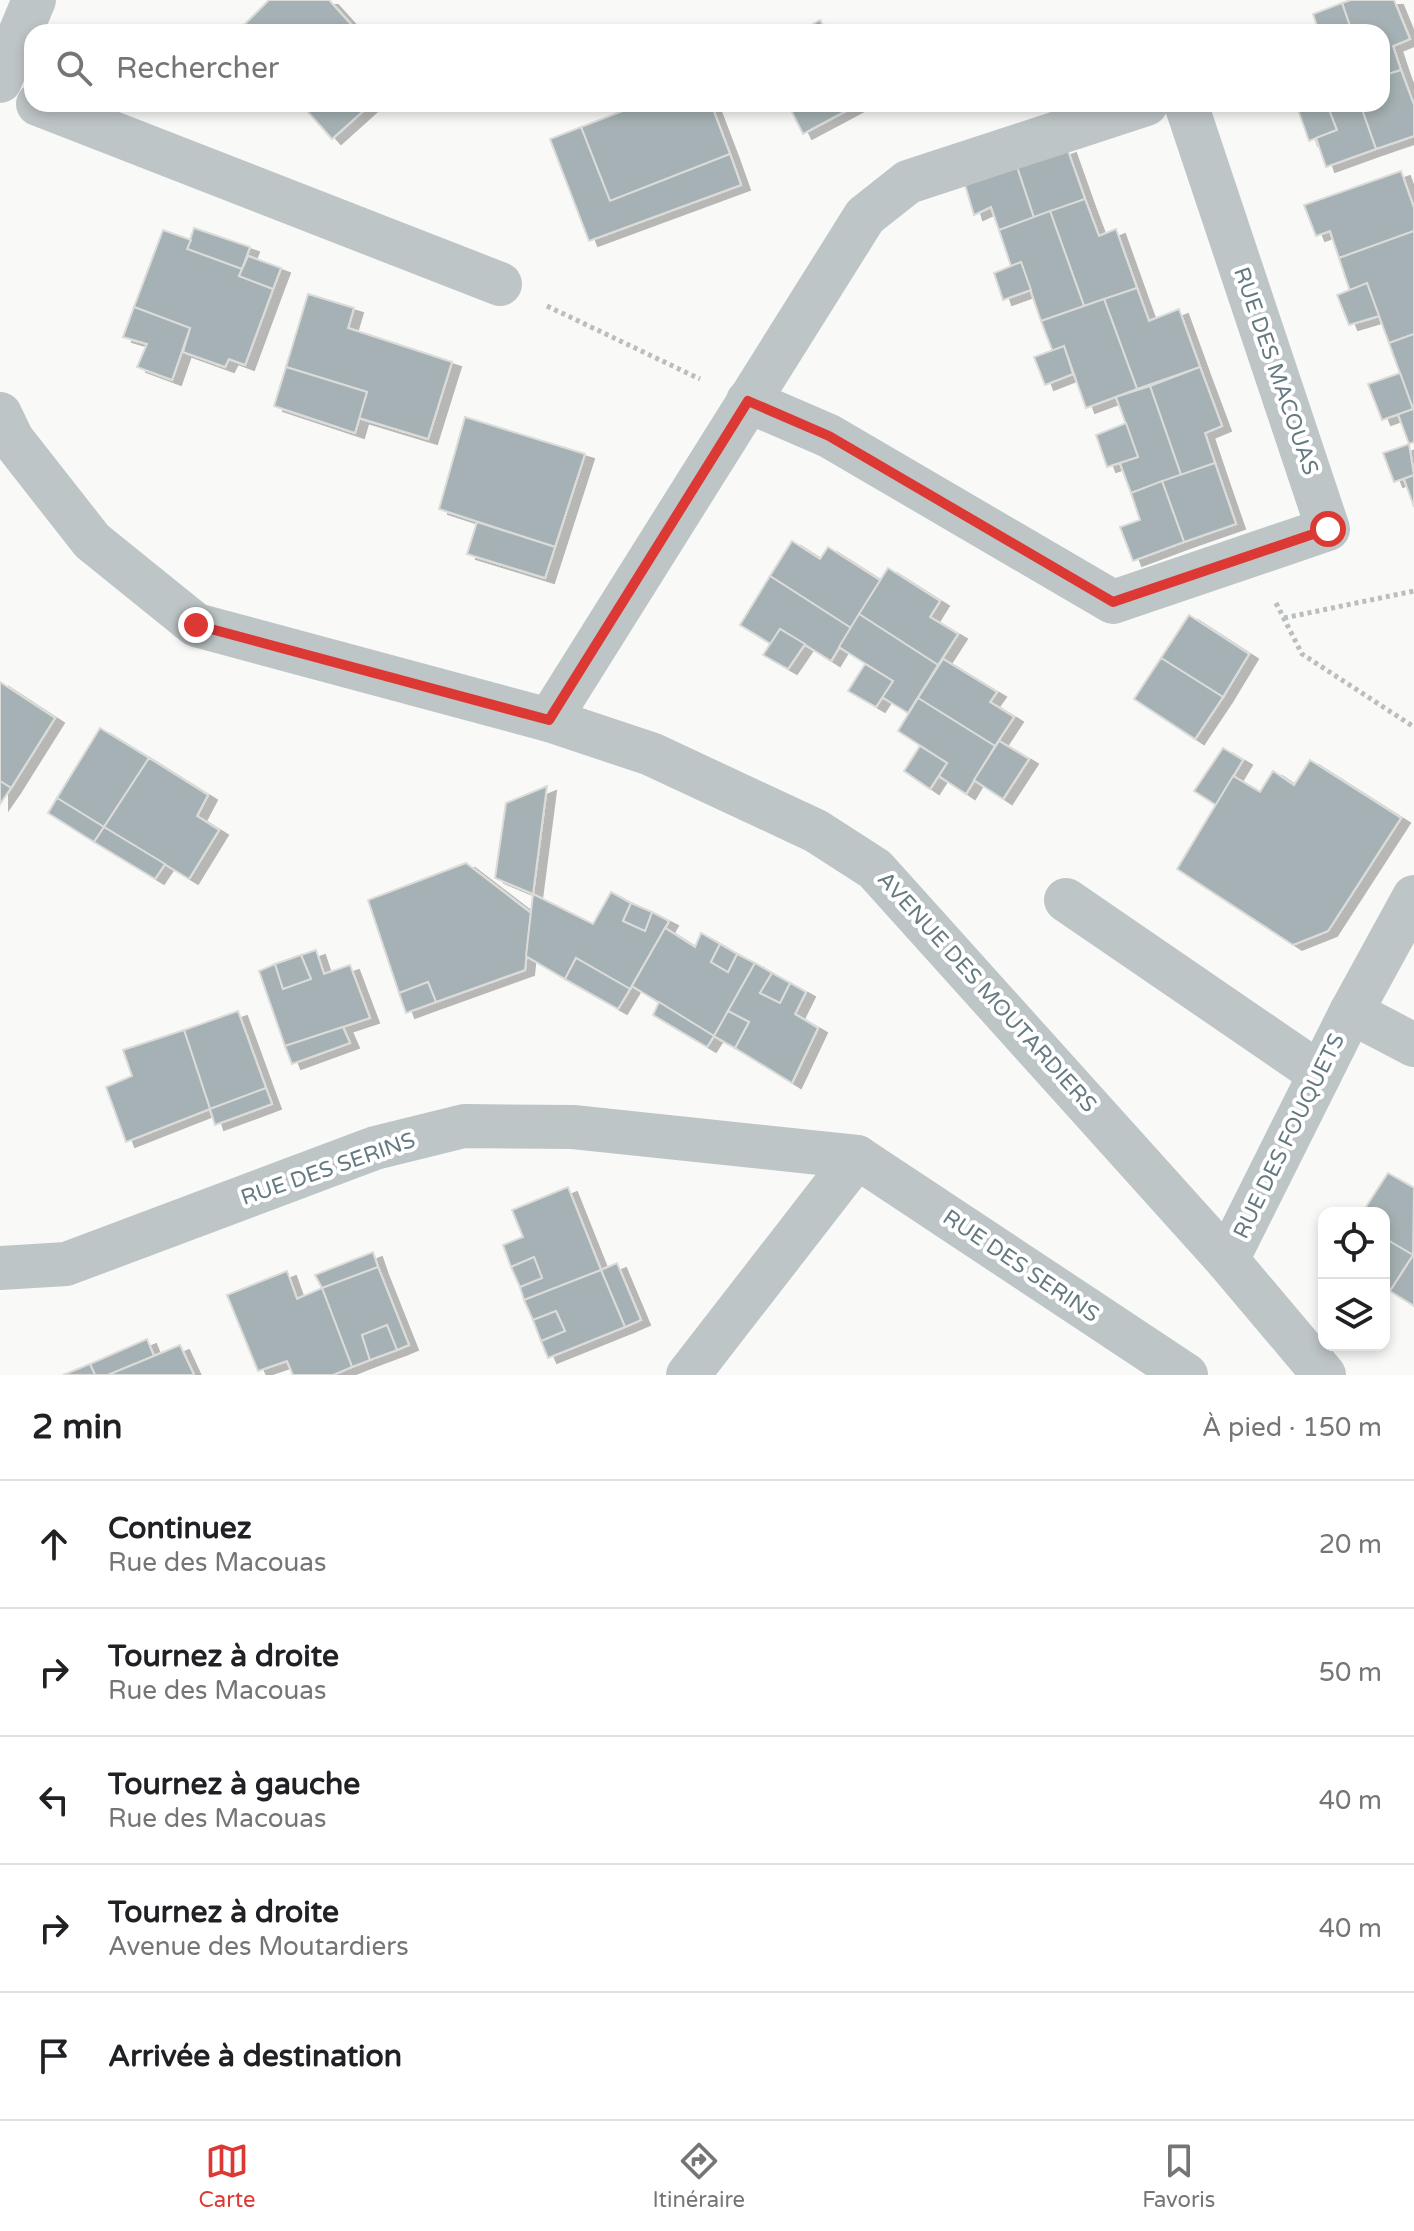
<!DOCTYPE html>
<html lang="fr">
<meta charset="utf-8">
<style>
:root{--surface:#fff;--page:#f2f2f2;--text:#202124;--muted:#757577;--line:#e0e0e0;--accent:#dc3935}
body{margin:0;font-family:"Varela Round",sans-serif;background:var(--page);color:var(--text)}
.controls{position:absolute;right:24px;bottom:24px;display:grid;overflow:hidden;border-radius:16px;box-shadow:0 4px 12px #0003}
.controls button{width:72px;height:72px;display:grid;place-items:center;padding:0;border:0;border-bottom:2px solid var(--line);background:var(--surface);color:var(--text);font:40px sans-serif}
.stop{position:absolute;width:24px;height:24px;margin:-18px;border:6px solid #dc3935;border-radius:50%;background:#fff}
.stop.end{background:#dc3935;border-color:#fff;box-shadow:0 2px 8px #0008}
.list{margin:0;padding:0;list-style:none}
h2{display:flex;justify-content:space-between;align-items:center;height:104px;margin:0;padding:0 32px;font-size:34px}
h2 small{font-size:26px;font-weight:400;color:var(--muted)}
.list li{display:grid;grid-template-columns:52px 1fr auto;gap:24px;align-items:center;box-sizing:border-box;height:128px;padding:0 32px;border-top:2px solid var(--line)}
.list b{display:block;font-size:30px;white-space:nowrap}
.list p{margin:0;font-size:26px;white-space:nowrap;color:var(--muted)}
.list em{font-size:26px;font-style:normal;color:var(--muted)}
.icon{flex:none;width:44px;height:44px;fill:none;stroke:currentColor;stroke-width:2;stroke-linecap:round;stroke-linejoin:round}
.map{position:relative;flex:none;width:1414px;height:1375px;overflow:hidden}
.search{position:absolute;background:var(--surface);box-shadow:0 4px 12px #0003;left:24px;right:24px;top:24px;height:88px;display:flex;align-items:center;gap:20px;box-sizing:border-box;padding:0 28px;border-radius:24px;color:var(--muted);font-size:30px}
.sheet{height:744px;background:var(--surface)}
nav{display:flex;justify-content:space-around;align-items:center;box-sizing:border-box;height:112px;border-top:2px solid var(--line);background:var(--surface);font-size:22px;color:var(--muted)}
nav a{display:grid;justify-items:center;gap:4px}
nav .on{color:var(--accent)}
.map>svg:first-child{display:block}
</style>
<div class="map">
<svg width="1414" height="1375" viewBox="0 0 1414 1375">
<defs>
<filter id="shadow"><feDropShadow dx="9" dy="5" stdDeviation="0" flood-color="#0004"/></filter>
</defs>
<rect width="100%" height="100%" fill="#f9f9f7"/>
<!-- building -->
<g fill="#a5b1b4" stroke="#dbdbd9" stroke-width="2" filter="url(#shadow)">
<polygon points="269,0 329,0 358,32 237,32"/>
<polygon points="1351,0 1394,0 1410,39 1393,46 1401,70 1382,76 1382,32 1352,32 1342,3"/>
<polygon points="1342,3 1352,32 1319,32 1313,14"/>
<polygon points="820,20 827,32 799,32"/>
<polygon points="1401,70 1414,105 1414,136 1376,149 1360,104 1382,104 1382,76"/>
<polygon points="301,104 371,104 332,139"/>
<polygon points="641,104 666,104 669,109 682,104 711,104 730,154 610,201 581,127"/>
<polygon points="788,104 859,104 803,134"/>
<polygon points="1307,104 1327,104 1337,130 1309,141 1297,107"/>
<polygon points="1327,104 1360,104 1376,149 1326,167 1316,138 1337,130"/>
<polygon points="581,127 610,201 730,154 741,185 589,241 550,139"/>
<polygon points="1067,148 1085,199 1034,218 1017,167"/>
<polygon points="1017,167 1034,218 999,230 991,207 974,215 965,185"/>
<polygon points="1401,171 1414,208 1414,231 1339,258 1330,231 1316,236 1304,205"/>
<polygon points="1085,199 1099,236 1116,229 1137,288 1084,306 1050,211"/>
<polygon points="1050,211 1084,306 1041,321 1021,262 1011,266 999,230"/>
<polygon points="194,228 250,247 242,269 187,249"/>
<polygon points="163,230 191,240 187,249 242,269 239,276 273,289 245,365 229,359 225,367 183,352 190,328 134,307"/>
<polygon points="1414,231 1414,334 1389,343 1367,283 1350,291 1339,258"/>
<polygon points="248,256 281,268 273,289 239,276"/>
<polygon points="1021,262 1031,290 1003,300 994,273"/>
<polygon points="1367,283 1379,316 1349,325 1337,295"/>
<polygon points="1137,288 1149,321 1179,309 1200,367 1137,389 1104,299"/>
<polygon points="308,294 354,308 348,328 452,362 428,439 359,418 367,392 286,367"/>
<polygon points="1104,299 1137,389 1086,408 1064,346 1053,352 1041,321"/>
<polygon points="134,307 190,328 172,380 137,367 147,344 123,337"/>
<polygon points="1414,334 1414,442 1409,444 1398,414 1413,409 1389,343"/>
<polygon points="1064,346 1073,374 1045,385 1034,357"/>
<polygon points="286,367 367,392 355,433 274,406"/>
<polygon points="1200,367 1222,426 1205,433 1215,463 1181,475 1150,386"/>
<polygon points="1400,373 1413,409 1382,420 1368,384"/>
<polygon points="1150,386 1181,475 1131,493 1120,463 1138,457 1116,397"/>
<polygon points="465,417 585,454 555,547 439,509"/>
<polygon points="1126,423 1138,457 1107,467 1096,435"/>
<polygon points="1409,444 1414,475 1394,482 1383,453"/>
<polygon points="1215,463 1236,524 1184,542 1162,481"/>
<polygon points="1414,475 1414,507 1404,479"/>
<polygon points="1162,481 1184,542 1133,561 1120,527 1140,520 1131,493"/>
<polygon points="477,522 555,547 545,578 467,554"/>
<polygon points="792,541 820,559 828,547 881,581 851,628 770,576"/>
<polygon points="888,568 940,601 930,617 958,634 938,665 859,614"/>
<polygon points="770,576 851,628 831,661 780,629 771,644 740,625"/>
<polygon points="859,614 938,665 908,713 882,697 893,681 839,647"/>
<polygon points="1189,615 1249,654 1223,697 1161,658"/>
<polygon points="780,629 805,644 788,669 763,655"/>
<polygon points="1161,658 1223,697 1195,739 1134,699"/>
<polygon points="943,659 997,692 990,702 1014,717 995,746 918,698"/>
<polygon points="865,664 893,681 876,707 848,691"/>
<polygon points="0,682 55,718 11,788 0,781"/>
<polygon points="918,698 995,746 966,794 939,776 947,763 898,731"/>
<polygon points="100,728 149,758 104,827 57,798"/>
<polygon points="999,741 1029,759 1003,799 974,780"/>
<polygon points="920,746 947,763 930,789 904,771"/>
<polygon points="1223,748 1243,760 1216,805 1194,791"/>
<polygon points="149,758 208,795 197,816 219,830 189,879 104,827"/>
<polygon points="1310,760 1401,818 1328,931 1293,945 1177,869 1233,776 1260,792 1273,771 1294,785"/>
<polygon points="0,781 11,788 0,804"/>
<polygon points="547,786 533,894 495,878 506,803"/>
<polygon points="57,798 104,827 94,842 48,813"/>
<polygon points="104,827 165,864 155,879 94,842"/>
<polygon points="466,863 531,913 525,970 436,1002 428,982 399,993 368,900"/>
<polygon points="611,892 631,903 623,921 645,931 652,912 669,921 630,989 576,958 565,979 526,956 533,894 593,924"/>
<polygon points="631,903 652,912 645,931 623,921"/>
<polygon points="665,928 695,947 701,933 720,944 711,962 728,972 737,954 755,963 714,1036 632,986"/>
<polygon points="720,944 737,954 728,972 711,962"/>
<polygon points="316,950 324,974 350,965 370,1018 285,1046 259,971 275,964 283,989 311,979 301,955"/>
<polygon points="301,955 311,979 283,989 275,964"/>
<polygon points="576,958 630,989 618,1009 565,979"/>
<polygon points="755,963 772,973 760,993 780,1003 790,983 806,992 795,1014 818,1028 792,1083 735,1048 749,1022 728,1011"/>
<polygon points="772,973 790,983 780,1003 760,993"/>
<polygon points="428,982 436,1002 406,1013 399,993"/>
<polygon points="659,1002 714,1036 707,1047 653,1015"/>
<polygon points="238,1011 266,1088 210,1109 184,1030"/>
<polygon points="728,1011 749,1022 735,1048 714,1036"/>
<polygon points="343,1027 350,1043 292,1064 285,1046"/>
<polygon points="184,1030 210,1109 126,1142 106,1087 132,1076 123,1050"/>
<polygon points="266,1088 272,1104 215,1125 210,1109"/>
<polygon points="1388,1173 1414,1188 1413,1255 1384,1238 1384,1213 1362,1213"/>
<polygon points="568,1187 601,1270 524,1300 520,1287 542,1278 534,1257 511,1267 503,1245 523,1237 512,1210"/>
<polygon points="1384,1238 1413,1255 1390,1291 1384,1287"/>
<polygon points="373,1252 378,1267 322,1288 315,1275"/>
<polygon points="1414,1254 1414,1306 1390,1291"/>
<polygon points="534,1257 542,1278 520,1287 511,1267"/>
<polygon points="617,1263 641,1320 625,1327 601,1270"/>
<polygon points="378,1267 409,1345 397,1350 387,1325 362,1335 370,1360 352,1367 322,1288"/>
<polygon points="601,1270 625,1327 548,1358 541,1341 565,1331 556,1311 533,1320 524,1300"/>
<polygon points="287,1271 297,1299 322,1288 352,1367 333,1375 293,1375 287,1361 258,1371 227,1295"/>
<polygon points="556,1311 565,1331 541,1341 533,1320"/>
<polygon points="387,1325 397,1350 370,1360 362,1335"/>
<polygon points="147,1339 154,1356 108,1375 95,1375 90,1364"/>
<polygon points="180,1345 194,1375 108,1375 154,1356"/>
<polygon points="90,1364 95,1375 63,1375"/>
</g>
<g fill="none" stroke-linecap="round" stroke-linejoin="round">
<!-- path -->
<g stroke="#b9bebf" stroke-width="5" stroke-dasharray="4 4" stroke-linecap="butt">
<polyline points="547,306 700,379"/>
<polyline points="1276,603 1302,654 1414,727"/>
<polyline points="1284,618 1414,591"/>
</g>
<!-- minor -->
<g stroke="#bec5c7" stroke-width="44">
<polyline points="0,81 34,0"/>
<polyline points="38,104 500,284"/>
<polyline points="748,401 829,436 1113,602 1328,529 1186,104"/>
<polyline points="0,414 12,439 92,541 196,625 549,720 651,754 816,831 875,869 1227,1260 1324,1375"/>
<polyline points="549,720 865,216 908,182 1146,104"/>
<polyline points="1066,900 1320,1074"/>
<polyline points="1351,1012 1414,1045"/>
<polyline points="1227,1260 1351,1012 1414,897"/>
<polyline points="0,1268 66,1264 375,1148 464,1126 573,1127 857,1157 1186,1375"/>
<polyline points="688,1375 857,1157"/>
</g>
</g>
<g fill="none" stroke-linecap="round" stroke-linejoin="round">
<!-- route -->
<polyline stroke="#dc3935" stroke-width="10" points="196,625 549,720 748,401 829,436 1113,602 1328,529"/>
</g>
<g text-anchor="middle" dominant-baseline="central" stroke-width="8" stroke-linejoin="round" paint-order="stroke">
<!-- street labels -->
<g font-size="22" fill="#667a81" stroke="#fff">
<text transform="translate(1276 371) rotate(71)">RUE DES MACOUAS</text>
<text transform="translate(987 992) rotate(48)">AVENUE DES MOUTARDIERS</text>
<text transform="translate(1289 1136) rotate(-64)">RUE DES FOUQUETS</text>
<text transform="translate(328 1169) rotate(-19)">RUE DES SERINS</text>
<text transform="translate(1021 1266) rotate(34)">RUE DES SERINS</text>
</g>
</g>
</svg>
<div class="controls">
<button><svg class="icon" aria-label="locate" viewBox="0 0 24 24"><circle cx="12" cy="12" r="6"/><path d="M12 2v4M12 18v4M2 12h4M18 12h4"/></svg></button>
<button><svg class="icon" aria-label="layers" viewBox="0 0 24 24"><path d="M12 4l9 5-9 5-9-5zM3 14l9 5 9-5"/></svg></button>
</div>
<div class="stop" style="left:1328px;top:529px"></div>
<div class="stop end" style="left:196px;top:625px"></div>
<div class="search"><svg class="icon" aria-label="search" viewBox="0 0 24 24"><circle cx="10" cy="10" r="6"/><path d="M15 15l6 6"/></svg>Rechercher</div>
</div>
<section class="sheet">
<h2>2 min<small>À pied · 150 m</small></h2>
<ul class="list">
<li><svg class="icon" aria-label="ahead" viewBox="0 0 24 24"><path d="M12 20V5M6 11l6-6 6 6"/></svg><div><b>Continuez</b><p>Rue des Macouas</p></div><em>20 m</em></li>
<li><svg class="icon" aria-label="right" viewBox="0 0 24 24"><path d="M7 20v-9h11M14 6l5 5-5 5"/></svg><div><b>Tournez à droite</b><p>Rue des Macouas</p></div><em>50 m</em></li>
<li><svg class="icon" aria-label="left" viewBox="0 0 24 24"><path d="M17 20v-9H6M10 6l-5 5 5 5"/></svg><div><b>Tournez à gauche</b><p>Rue des Macouas</p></div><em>40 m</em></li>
<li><svg class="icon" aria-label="right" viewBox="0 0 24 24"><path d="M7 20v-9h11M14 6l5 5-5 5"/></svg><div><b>Tournez à droite</b><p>Avenue des Moutardiers</p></div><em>40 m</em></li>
<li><svg class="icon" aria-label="arrive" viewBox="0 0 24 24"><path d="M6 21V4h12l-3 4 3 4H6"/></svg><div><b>Arrivée à destination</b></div></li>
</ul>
</section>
<nav>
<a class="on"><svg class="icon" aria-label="map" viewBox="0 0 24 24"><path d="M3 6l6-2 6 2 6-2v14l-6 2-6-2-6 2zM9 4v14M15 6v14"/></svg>Carte</a>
<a><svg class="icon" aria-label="directions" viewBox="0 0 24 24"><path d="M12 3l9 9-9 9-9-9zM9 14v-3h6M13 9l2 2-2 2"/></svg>Itinéraire</a>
<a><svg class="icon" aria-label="saved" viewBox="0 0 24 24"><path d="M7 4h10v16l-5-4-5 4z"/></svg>Favoris</a>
</nav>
